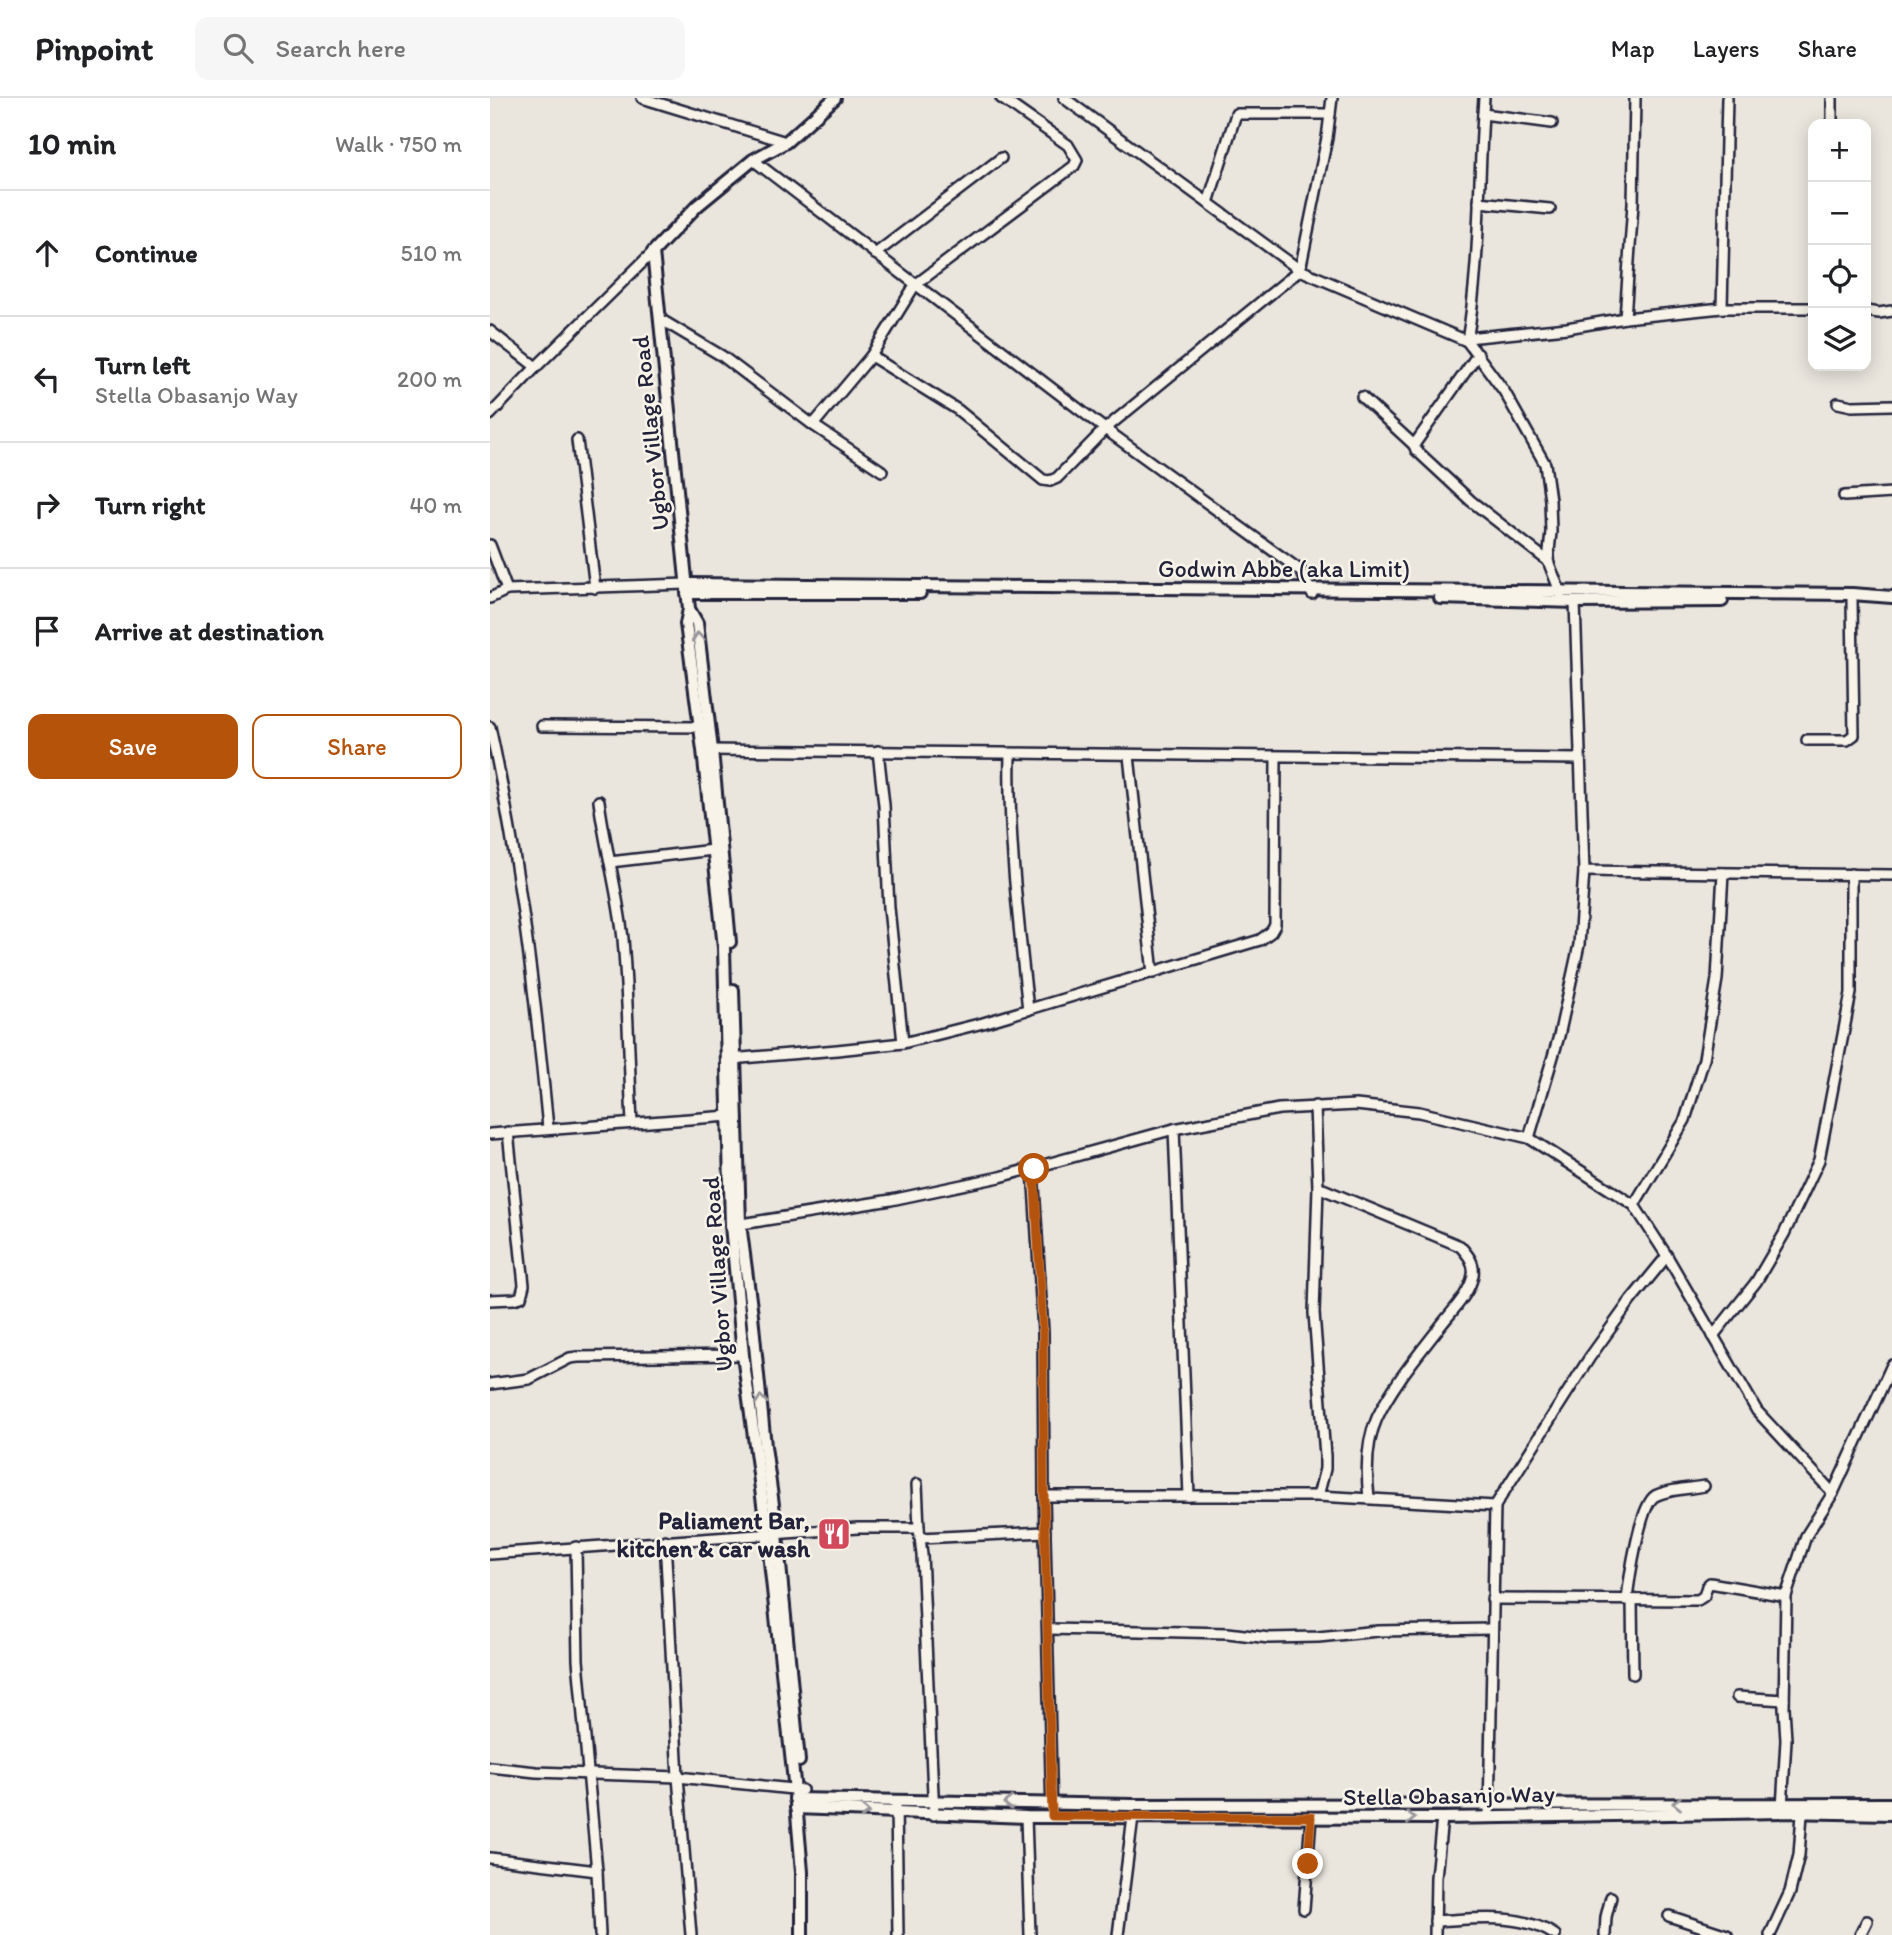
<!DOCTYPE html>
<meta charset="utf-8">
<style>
:root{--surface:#fff;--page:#f6f6f6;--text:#202124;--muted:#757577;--line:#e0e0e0;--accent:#b45309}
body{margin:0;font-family:Itim,sans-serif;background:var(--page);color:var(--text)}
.controls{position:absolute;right:21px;top:21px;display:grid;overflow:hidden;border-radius:14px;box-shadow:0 4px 18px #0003}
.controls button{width:63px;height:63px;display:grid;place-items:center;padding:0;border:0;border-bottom:2px solid var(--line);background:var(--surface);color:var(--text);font:35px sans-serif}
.stop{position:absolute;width:21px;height:21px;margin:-16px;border:5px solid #b45309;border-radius:50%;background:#fff}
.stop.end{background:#b45309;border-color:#fff;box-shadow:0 2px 7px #0008}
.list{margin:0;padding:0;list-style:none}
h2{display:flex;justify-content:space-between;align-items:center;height:91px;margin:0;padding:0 28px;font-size:30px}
h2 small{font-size:23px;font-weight:400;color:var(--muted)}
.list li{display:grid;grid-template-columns:46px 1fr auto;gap:21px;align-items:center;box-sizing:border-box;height:126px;padding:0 28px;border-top:2px solid var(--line)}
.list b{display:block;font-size:26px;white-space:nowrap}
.list p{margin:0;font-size:23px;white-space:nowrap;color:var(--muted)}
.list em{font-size:23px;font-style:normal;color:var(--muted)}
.actions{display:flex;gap:14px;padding:21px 28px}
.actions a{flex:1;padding:16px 0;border:2px solid var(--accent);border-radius:14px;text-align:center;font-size:24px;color:var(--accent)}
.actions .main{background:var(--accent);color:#fff}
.icon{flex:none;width:38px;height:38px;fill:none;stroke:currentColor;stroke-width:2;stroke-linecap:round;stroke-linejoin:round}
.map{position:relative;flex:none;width:1402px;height:1837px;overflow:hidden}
header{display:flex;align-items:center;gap:42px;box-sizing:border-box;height:98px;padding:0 35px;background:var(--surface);border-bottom:2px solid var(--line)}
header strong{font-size:33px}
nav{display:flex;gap:38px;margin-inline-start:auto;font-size:24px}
.search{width:490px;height:63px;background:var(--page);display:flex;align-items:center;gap:18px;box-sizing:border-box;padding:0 24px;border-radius:14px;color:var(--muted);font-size:26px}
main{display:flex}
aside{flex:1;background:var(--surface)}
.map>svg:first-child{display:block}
</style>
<header>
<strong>Pinpoint</strong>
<div class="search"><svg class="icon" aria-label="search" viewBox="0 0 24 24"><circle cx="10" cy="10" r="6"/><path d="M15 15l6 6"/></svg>Search here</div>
<nav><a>Map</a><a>Layers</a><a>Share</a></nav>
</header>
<main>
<aside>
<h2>10 min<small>Walk · 750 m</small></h2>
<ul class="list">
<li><svg class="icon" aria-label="ahead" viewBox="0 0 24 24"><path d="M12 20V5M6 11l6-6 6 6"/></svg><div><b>Continue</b></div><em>510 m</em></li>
<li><svg class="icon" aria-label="left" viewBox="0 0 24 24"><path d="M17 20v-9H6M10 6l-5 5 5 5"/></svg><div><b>Turn left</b><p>Stella Obasanjo Way</p></div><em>200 m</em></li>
<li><svg class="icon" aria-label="right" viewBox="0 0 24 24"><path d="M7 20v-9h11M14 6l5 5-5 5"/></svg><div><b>Turn right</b></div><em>40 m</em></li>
<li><svg class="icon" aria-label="arrive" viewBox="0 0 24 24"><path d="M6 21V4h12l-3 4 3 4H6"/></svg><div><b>Arrive at destination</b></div></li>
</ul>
<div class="actions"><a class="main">Save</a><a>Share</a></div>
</aside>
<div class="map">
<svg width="1402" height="1837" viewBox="0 0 1402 1837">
<rect width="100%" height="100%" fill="#eae6de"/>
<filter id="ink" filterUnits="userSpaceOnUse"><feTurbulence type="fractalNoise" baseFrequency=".0143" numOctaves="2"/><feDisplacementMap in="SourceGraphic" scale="14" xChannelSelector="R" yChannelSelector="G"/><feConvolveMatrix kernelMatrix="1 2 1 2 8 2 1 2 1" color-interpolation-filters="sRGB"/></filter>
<g filter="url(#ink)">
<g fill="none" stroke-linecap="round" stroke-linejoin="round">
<defs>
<g id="minor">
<polyline points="152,0 296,44"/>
<polyline points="574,0 810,172 977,243"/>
<path d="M994,0C988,81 991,162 977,243L1014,293L1055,366L1060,402L1061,434L1058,463L1071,496"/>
<polyline points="993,16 1062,25"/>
<polyline points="1342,26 1342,0"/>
<polyline points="263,62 615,331 811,473 822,496"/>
<polyline points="989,104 1060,111"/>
<polyline points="718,105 746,16 840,16"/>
<polyline points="385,156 511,60"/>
<polyline points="1232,210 1237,0"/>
<polyline points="1376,213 1389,215 1402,213"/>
<polyline points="1135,220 1143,106 1145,0"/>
<polyline points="170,221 232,258 323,327 392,373"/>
<polyline points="0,233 46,269"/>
<polyline points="977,240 1077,230 1135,220 1232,210 1323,210"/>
<polyline points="988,256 924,347 926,352 981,403 1058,463"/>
<polyline points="381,258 468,312 553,382 560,383 567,380 615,331 810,172 837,40 842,0"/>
<polyline points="872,299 924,347"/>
<polyline points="1348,305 1362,308 1402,307"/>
<polyline points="0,317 46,269 163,154"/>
<polyline points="323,327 381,258 425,187 584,68 587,62 578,47 511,0"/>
<polyline points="87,342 105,490"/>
<polyline points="1354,398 1402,395"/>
<polyline points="0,447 17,492"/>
<polyline points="0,500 17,492 197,486"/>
<polyline points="1085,504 1094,773 1402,777"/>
<polyline points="52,628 210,629"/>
<path d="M0,629C29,761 45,895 58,1030"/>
<polyline points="1317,642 1357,642 1364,637 1362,502"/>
<polyline points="218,652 1089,661"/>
<polyline points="388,653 394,707 399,810 413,945"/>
<path d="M520,656C518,741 529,827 538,912"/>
<polyline points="639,658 663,875"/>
<path d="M109,703C115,749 128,794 133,841C138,902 139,964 142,1025"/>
<polyline points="120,764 223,752"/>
<polyline points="240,961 347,952 413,945 493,925 770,842 781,834 785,827 786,659"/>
<polyline points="825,1008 828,1089 824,1215 835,1358 835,1371 828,1398"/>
<polyline points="684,1031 699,1398"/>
<polyline points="0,1036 239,1018"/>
<polyline points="1039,1040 1069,938 1089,847 1094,773"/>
<polyline points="543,1071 553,1234 554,1398 562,1718"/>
<path d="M828,1089L970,1148C978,1157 985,1165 983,1177C980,1195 963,1212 952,1226C929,1256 903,1286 887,1320C876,1344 876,1374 879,1400"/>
<polyline points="1144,1107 1195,1022 1214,961 1227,881 1233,775"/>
<polyline points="245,1127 401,1102 510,1079 684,1031 789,1011 866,1007 929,1014 1039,1040 1144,1107 1177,1158 1267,1313 1343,1395"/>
<polyline points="0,1202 24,1201 31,1199 34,1187 18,1034"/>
<polyline points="1223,1238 1266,1184 1294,1136 1329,1062 1361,895 1361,776"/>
<polyline points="0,1286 39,1281 80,1260 88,1259 253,1257"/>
<polyline points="427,1386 429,1430"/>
<polyline points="554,1398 828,1398 1005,1408"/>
<polyline points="430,1440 555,1434"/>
<polyline points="175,1442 188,1679 201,1837"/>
<polyline points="86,1449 88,1562 107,1773 110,1837"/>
<polyline points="0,1456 368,1430 429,1430 432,1457 444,1717"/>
<polyline points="1002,1501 1208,1502 1214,1498 1217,1488 1220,1485 1296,1498"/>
<path d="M1137,1502C1139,1482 1150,1407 1165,1398C1178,1391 1199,1391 1214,1388"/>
<polyline points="1142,1502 1143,1576"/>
<polyline points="559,1531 738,1535 779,1540 828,1539 888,1533 1002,1531"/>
<polyline points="1247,1599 1294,1602"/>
<polyline points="0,1669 46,1674 188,1679 312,1692"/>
<polyline points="406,1708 408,1837"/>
<polyline points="1292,1710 1296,1642 1294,1609 1296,1498 1316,1438 1343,1395 1402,1267"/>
<polyline points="999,1718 1005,1408 1100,1259 1141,1202 1177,1158"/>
<polyline points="536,1719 540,1837"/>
<polyline points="0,1760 107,1773"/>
<polyline points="814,1811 821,1719"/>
<polyline points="1179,1818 1237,1837"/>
<path d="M945,1823C985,1821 1030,1814 1065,1837"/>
<polyline points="628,1837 643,1719"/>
<polyline points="945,1837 946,1779 952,1720"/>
<polyline points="1115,1837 1116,1819 1121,1799"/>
<polyline points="1280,1837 1300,1794 1309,1757 1312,1716"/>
<polyline points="1370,1837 1377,1823"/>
</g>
<g id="tertiary">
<polyline points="197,486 1362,496 1402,499"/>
<polyline points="197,495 430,495"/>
<polyline points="950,500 1085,504 1232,503"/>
<polyline points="199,511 207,525 222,652 240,844"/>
<polyline points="243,892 250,1126 262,1217 275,1348 287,1436 309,1663"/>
<polyline points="305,1701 642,1707 1402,1706"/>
<polyline points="306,1710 536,1719 952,1720 1292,1714 1402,1716"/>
<polyline points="312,1837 312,1774 305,1693 277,1436 253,1257 241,1127 234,850 213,652 196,526 199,511 163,154 207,108 263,62 296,44 345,0"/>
</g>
</defs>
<!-- minor casing -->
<use href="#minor" stroke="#22223b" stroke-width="14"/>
<!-- tertiary casing -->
<use href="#tertiary" stroke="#22223b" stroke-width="16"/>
<!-- minor -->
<use href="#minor" stroke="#f7f3e8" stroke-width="9"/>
<!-- tertiary -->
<use href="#tertiary" stroke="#f7f3e8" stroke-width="10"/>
</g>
<!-- one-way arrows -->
<defs><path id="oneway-chevron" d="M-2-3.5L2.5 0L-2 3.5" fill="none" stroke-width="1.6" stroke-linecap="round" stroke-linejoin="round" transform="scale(1.75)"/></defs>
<g stroke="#97959a">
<use href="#oneway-chevron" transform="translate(208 539) rotate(-97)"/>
<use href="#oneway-chevron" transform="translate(271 1302) rotate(-96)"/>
<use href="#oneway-chevron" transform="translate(518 1705) rotate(-179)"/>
<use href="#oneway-chevron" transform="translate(1187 1705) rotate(180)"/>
<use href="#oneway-chevron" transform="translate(375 1714) rotate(3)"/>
<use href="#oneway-chevron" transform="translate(921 1720)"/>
</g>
</g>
<g fill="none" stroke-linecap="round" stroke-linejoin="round" filter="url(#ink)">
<!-- route -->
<polyline stroke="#b45309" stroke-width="9" points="544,1071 553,1234 554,1398 562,1718 821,1719 818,1766"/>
</g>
<!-- icons -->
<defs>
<symbol id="restaurant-square" viewBox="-11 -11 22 22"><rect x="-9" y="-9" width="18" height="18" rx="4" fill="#d1495b" stroke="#f7f3e8"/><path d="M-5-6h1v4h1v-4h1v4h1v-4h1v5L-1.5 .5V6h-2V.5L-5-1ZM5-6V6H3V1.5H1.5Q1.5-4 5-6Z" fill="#fff"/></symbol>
</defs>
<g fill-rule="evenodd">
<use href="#restaurant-square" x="325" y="1417" width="38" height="38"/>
</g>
<g text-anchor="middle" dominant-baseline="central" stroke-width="5" stroke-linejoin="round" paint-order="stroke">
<!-- street labels -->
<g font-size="24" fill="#22223b" stroke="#f7f3e8">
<text transform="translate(160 335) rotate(-96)">Ugbor Village Road</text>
<text x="794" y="470">Godwin Abbe (aka Limit)</text>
<text transform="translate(227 1176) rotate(-94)">Ugbor Village Road</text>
<text transform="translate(959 1697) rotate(-1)">Stella Obasanjo Way</text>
</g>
<!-- poi labels -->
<g font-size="24" font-weight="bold" fill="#22223b" stroke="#f7f3e8" text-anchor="end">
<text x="320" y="1422">Paliament Bar,<tspan x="320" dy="28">kitchen &amp; car wash</tspan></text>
</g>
</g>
</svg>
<div class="controls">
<button>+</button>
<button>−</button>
<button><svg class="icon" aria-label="locate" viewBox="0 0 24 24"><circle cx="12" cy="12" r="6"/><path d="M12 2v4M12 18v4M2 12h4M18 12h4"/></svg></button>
<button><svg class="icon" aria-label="layers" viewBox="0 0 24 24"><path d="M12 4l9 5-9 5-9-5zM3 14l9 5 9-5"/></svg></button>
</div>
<div class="stop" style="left:544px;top:1071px"></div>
<div class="stop end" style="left:818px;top:1766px"></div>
</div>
</main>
